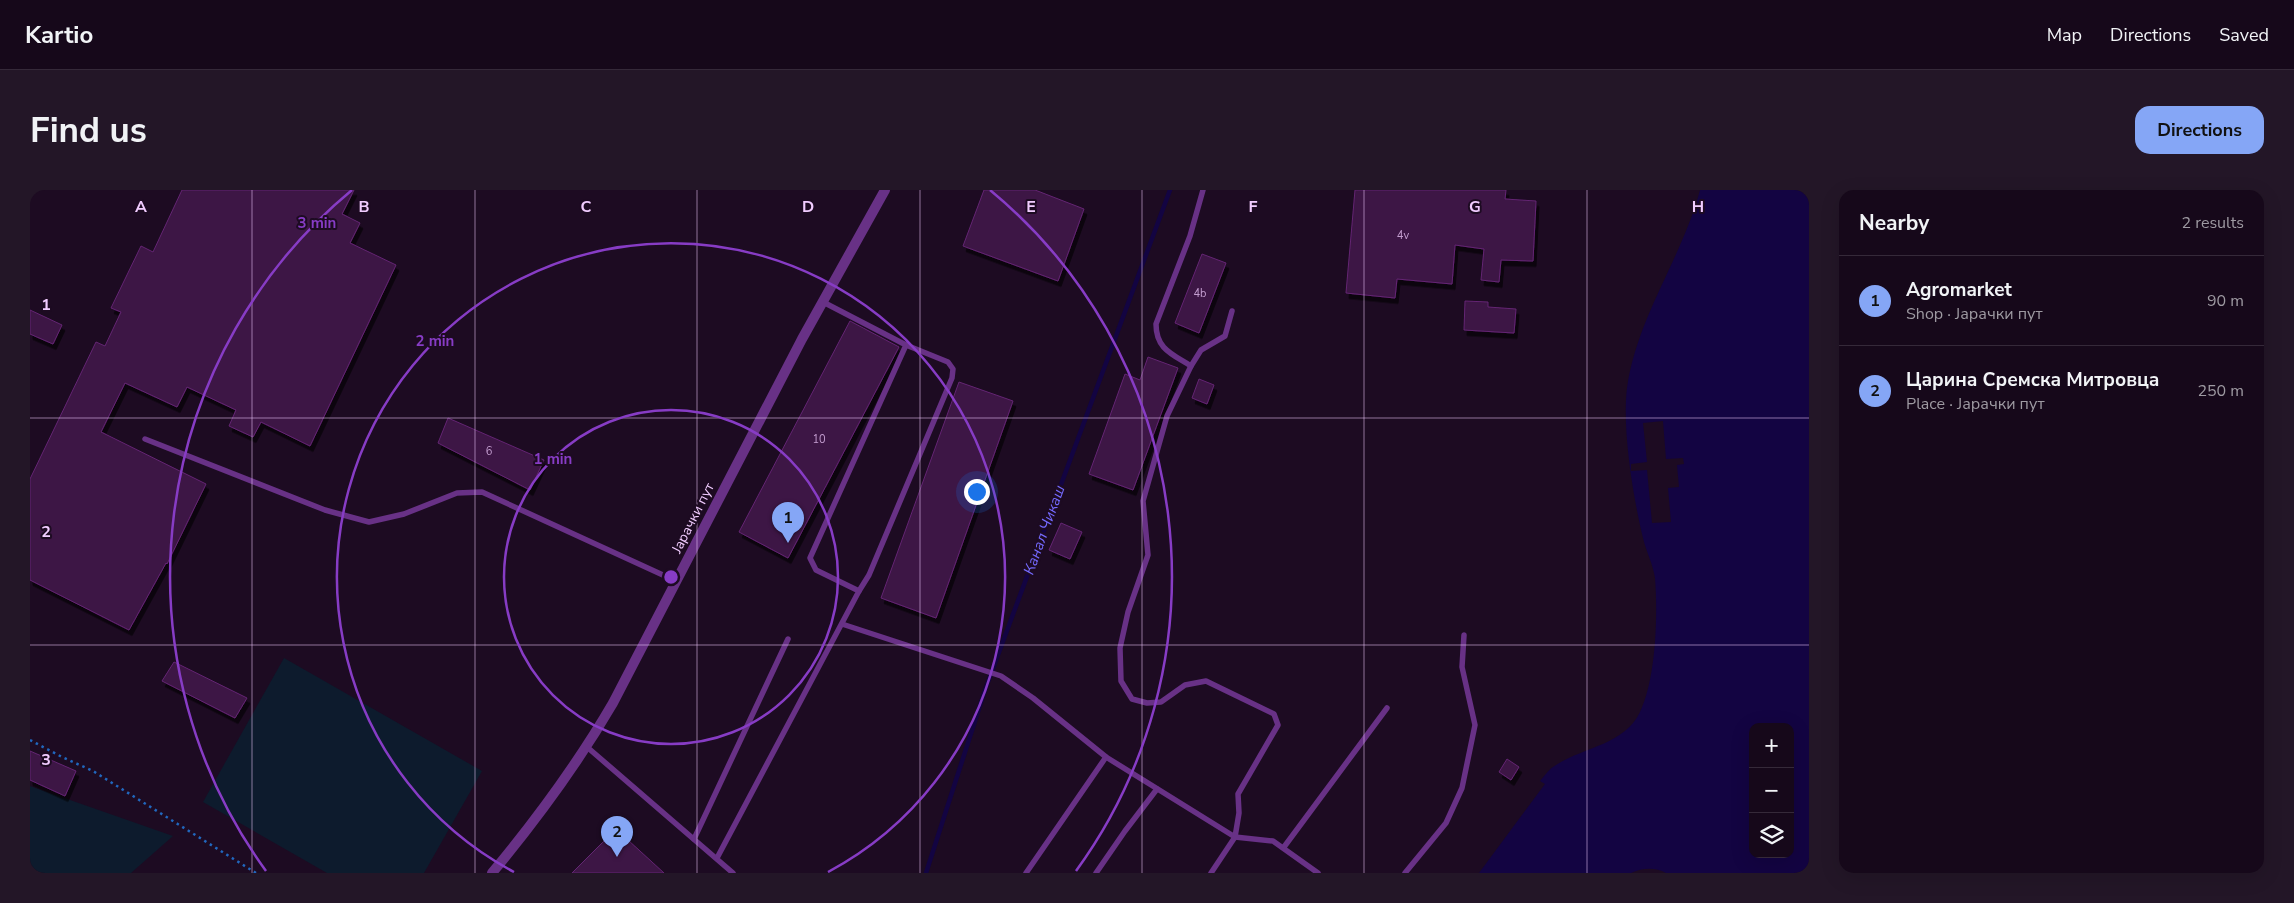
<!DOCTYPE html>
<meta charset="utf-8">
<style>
:root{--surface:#16081a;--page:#231627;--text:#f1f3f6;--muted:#9e9aa2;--line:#352939;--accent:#85a6f6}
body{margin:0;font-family:"Nunito Sans",sans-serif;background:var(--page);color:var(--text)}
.controls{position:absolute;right:15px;bottom:15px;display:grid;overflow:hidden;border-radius:10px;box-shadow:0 5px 20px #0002}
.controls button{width:45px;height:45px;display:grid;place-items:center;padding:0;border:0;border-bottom:1px solid var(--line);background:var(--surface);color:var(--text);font:25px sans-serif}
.you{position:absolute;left:946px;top:301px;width:18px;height:18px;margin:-12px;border:4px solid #fff;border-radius:50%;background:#1a73e8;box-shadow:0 0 0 8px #1a73e833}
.badge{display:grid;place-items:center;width:32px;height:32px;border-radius:50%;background:var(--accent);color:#111;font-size:16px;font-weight:700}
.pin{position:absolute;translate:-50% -41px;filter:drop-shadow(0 1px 2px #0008)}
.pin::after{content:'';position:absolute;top:26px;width:18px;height:15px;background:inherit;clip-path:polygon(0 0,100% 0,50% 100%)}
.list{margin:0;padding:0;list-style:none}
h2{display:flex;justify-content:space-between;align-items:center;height:65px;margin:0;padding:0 20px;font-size:21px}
h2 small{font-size:16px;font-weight:400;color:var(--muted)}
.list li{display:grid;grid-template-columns:32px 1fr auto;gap:15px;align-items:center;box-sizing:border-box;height:90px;padding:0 20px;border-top:1px solid var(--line)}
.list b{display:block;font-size:19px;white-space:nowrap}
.list p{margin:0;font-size:16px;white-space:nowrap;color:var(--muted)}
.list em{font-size:16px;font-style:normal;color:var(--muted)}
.icon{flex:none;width:28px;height:28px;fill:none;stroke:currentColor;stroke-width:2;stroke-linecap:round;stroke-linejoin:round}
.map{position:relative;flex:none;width:1779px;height:683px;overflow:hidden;border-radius:15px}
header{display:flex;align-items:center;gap:30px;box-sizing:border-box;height:70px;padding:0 25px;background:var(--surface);border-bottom:1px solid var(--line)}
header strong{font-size:24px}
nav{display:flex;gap:28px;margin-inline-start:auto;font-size:18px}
.intro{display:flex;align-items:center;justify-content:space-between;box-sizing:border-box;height:120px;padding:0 30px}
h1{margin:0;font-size:35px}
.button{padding:12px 22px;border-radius:15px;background:var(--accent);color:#111;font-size:18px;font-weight:700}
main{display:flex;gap:30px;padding:0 30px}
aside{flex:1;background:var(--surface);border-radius:15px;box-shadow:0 5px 20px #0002}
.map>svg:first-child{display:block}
</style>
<header>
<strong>Kartio</strong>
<nav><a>Map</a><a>Directions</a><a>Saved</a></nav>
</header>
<div class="intro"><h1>Find us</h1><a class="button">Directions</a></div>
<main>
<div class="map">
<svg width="1779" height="683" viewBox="0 0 1779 683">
<defs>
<filter id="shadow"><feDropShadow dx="3" dy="5.5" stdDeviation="0" flood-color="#0009"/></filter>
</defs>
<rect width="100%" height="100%" fill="#1d0b22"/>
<!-- green -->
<g fill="#0d1b2d">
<polygon points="254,468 452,581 394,683 297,683 173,612"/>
<polygon points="0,596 143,646 101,683 0,683"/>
</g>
<!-- water -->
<path fill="#130442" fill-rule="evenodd" d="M1670,0H1779V683H1636C1625,677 1612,678 1601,683H1449L1515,594L1510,591C1514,587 1518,580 1523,577C1551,557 1594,556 1610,522C1626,489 1628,425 1625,388C1623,374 1616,361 1613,348C1603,307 1592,239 1597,198C1607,127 1652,68 1670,0ZM1723,537H1760V664H1723Z"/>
<!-- pier -->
<polygon fill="#1d0b22" points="1633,231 1636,269 1653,268 1654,274 1647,275 1649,297 1638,298 1641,332 1622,333 1617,280 1601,281 1601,274 1617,272 1613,233"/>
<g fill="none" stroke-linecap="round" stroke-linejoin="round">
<!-- stream -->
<polyline stroke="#130442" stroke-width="4.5" points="896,683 955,500 1140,0"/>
</g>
<!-- building -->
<g fill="#3c1545" stroke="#642573" filter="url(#shadow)">
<polygon points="152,0 324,0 312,24 330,33 320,53 366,75 280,256 231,232 223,247 199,236 206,220 157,197 147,217 95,193 71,242 176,294 137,374 136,373 99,440 0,390 0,289 66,152 75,156 91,122 81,118 111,56 123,62"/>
<polygon points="954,0 1005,0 1054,19 1028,91 933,56"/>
<polygon points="1325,0 1476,0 1475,9 1506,11 1503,71 1471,70 1469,92 1451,90 1454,59 1425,55 1422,94 1367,89 1365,108 1316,103"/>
<polygon points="1172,64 1196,73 1169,143 1145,133"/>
<polygon points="1435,111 1458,112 1458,117 1486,119 1484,143 1434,140"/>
<polygon points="0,120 32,135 23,154 0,144"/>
<polygon points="820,131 869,157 758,368 709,342"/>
<polygon points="1118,167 1148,178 1103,300 1059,284 1095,184 1110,190"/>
<polygon points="1169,189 1184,195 1177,214 1162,208"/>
<polygon points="929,192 983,211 906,428 851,408"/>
<polygon points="418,228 514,270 500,300 408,253"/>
<polygon points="1031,333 1052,342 1040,369 1019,360"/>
<polygon points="144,472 217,508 205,528 132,491"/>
<polygon points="0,561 46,581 35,606 0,590"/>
<polygon points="1477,569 1489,577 1481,590 1469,582"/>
<polygon points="586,639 634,683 542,683"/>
</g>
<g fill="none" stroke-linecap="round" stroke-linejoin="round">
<!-- path -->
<polyline stroke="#2167be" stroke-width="2.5" stroke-dasharray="2.5 4" stroke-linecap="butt" points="0,550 32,567 63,581 226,683"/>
<!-- lane -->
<g stroke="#683186" stroke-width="5.5">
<path d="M1161,176C1142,164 1126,159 1126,134L1160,46L1173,0"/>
<polyline points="115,249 295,320 339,332 374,324 427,303 452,302 646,391"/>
<polyline points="829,401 839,385 922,188 923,179 918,172 876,155"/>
<polyline points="812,434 971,486 1003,508 1076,567 1205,647 1243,651 1288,683"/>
<polyline points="557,557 703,683"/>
<polyline points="664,649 758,449"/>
<polyline points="1254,657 1357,518"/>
<polyline points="687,668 829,401 786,380 780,368 876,155 793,112"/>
<polyline points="996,683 1076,567"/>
<polyline points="1066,683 1095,641 1127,599"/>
<polyline points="1181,683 1205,647 1209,623 1208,604 1248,535 1244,524 1176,491 1155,495 1131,512 1117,513 1102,509 1091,491 1090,458 1098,422 1118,365 1113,311 1137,226 1161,176 1171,160 1195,146 1202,121"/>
<polyline points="1375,683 1416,633 1432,598 1445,535 1432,477 1434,445"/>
</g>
<!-- street -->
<path stroke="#683186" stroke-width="10" d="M462,683C507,629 548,573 583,513L772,149L855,0"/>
</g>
<!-- grid -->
<path fill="none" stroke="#f1ccff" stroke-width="1" stroke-opacity="0.55" d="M222,0V683M445,0V683M667,0V683M890,0V683M1112,0V683M1334,0V683M1557,0V683M0,228H1779M0,455H1779"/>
<!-- distance rings -->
<g fill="none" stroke="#873cc5" stroke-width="2.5">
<circle cx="641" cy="387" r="167"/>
<path d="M484 682A334 334 0 1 1 798 682"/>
<path d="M236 681A501 501 0 0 1 322 0M960 0A501 501 0 0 1 1046 681"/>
</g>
<g text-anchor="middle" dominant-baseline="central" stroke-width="4" stroke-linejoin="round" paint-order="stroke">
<!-- number labels -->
<g font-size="11" fill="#c49ed0">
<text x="1373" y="45">4v</text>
<text x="1170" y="103">4b</text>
<text x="789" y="249">10</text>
<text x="459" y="261">6</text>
</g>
<!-- street labels -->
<g font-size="14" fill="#f1ccff" stroke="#1d0b22">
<text transform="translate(663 328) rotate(-63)">Јарачки пут</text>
</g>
<!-- water labels -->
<g font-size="15" font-style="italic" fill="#756aff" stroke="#1d0b22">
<text transform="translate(1014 340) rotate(-70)">Канал Чикаш</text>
</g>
</g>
<g font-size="16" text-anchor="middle" font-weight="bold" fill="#f1ccff" stroke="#1d0b22" stroke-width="4" stroke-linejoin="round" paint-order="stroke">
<text x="111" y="22">A</text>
<text x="334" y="22">B</text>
<text x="556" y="22">C</text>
<text x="778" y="22">D</text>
<text x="1001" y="22">E</text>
<text x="1223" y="22">F</text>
<text x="1445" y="22">G</text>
<text x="1668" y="22">H</text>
<text x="16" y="120">1</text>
<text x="16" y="347">2</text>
<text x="16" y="575">3</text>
</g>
<circle cx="641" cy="387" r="8" fill="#873cc5" stroke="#1d0b22" stroke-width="2.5"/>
<g font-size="15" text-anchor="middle" font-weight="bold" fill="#873cc5" stroke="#1d0b22" stroke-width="4" stroke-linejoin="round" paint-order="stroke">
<text x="287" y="38">3 min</text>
<text x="405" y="156">2 min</text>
<text x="523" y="274">1 min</text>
</g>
</svg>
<div class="controls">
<button>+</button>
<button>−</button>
<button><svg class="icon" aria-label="layers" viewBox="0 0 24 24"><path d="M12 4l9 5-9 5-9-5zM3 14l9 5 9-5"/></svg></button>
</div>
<div class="you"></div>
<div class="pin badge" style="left:758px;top:353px">1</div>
<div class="pin badge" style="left:587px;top:667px">2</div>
</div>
<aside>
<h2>Nearby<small>2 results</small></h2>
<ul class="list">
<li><span class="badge">1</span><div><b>Agromarket</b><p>Shop · Јарачки пут</p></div><em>90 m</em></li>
<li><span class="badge">2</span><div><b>Царина Сремска Митровца</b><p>Place · Јарачки пут</p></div><em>250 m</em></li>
</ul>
</aside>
</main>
